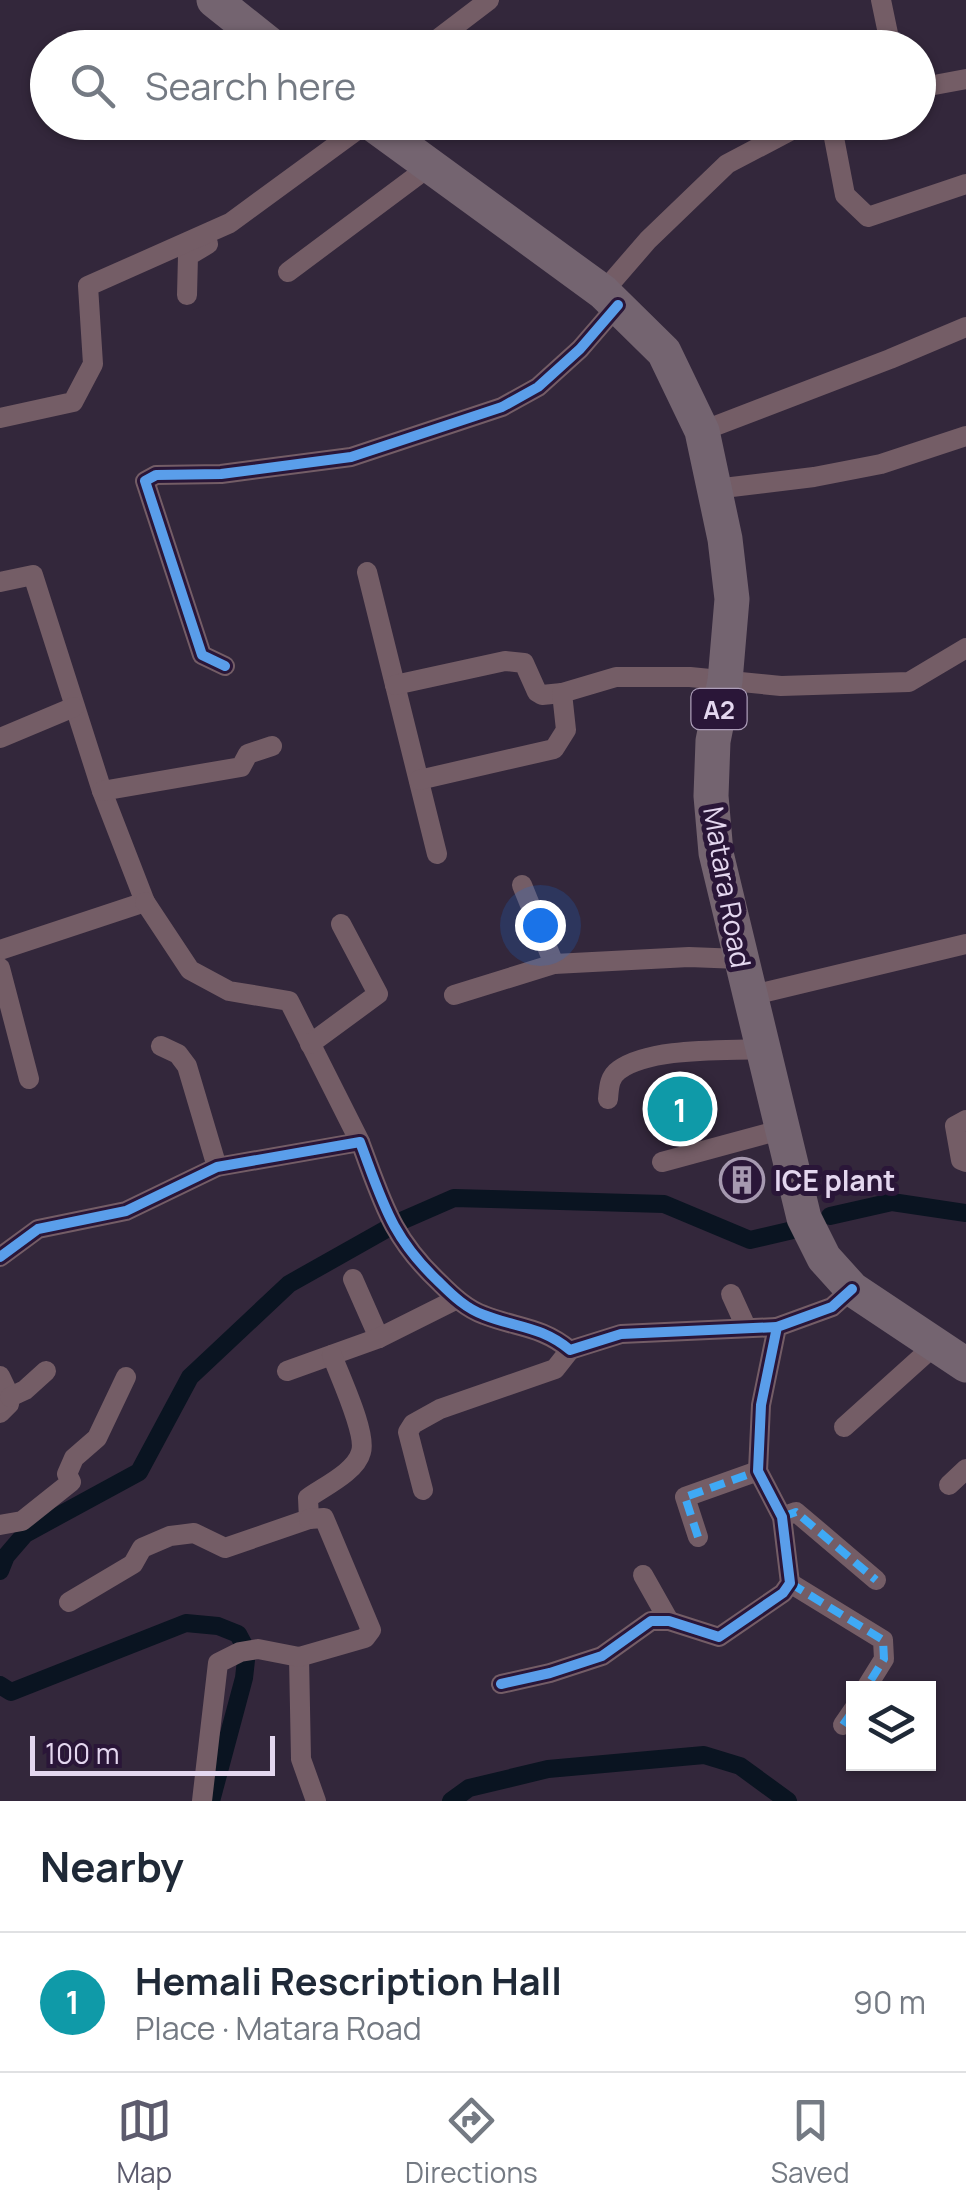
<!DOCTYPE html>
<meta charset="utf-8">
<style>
:root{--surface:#fff;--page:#f6f6f7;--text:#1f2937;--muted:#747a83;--line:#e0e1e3;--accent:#5c5b6d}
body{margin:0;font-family:Manrope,sans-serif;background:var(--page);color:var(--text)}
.controls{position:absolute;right:30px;bottom:30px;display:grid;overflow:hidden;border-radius:0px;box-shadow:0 2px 8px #0004}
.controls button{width:90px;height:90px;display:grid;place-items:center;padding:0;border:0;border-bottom:2px solid var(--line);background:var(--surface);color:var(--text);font:50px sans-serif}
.scale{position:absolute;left:30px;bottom:25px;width:245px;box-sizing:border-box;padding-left:10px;border:5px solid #e4d7ef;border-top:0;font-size:28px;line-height:35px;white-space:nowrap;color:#e4d7ef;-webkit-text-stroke:8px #2a1638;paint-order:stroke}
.you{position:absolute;left:540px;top:925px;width:35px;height:35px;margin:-25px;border:8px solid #fff;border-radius:50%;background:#1a73e8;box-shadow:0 0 0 15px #1a73e833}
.badge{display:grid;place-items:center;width:65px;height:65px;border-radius:50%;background:var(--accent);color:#fff;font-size:32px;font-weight:700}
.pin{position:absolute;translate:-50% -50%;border:5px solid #fff;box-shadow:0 2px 10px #0006}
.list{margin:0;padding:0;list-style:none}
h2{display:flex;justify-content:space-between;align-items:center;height:130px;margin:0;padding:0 40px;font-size:42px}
h2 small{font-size:32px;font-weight:400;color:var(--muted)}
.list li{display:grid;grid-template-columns:65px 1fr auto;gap:30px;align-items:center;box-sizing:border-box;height:140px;padding:0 40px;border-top:2px solid var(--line)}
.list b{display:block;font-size:38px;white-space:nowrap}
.list p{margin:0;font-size:32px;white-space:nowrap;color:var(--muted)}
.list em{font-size:32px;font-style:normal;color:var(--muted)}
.icon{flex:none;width:55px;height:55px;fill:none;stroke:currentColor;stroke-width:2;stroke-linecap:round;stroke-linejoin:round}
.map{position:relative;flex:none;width:966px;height:1801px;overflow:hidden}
.search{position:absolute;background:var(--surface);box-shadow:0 2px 8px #0004;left:30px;right:30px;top:30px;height:110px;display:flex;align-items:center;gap:25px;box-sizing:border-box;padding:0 35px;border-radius:55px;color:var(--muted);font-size:38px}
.sheet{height:270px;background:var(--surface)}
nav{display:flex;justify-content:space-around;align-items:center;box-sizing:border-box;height:140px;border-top:2px solid var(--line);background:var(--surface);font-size:28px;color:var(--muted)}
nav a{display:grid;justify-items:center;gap:5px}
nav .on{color:var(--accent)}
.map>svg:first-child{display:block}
</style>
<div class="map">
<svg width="966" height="1801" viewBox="0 0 966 1801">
<rect width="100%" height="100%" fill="#33273b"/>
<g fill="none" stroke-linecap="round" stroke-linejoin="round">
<!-- canal -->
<g stroke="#0a1421" stroke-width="18">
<polyline points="830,1216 892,1202 966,1213"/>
<polyline points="0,1571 6,1556 25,1534 139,1472 190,1377 289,1284 399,1222 454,1198 664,1204 750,1240 793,1230"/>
<polyline points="0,1685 11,1692 186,1623 218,1626 238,1634 247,1651 244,1678 211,1801"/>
<polyline points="451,1801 469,1788 548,1769 704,1755 740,1766 788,1801"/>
</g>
<!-- street -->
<g stroke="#745d66" stroke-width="20">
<polyline points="881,0 891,48"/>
<polyline points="426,48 489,0"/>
<polyline points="918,88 966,79"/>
<polyline points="831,122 845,195 868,217 966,184"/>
<polyline points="288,272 430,166"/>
<polyline points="603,292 648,240 727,164 807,122"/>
<polyline points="187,295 188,256 208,244"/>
<polyline points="0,418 73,402 93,364 88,286 230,223 368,122"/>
<polyline points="702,431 890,359 966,327"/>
<polyline points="715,489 814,477 881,464 966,436"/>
<polyline points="367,572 437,854"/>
<polyline points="0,582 33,575 102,791 145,902 0,950"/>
<polyline points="225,666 202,655 145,481 156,475 221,474 351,457 502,407 538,387 580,349 618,305"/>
<polyline points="395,685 505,661 524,663 537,692 542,695 562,693"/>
<polyline points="0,738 74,707"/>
<polyline points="419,780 554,749 566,730 562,693 616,677 690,677 781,686 909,682 966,648"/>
<polyline points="102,791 241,767 248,754 272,746"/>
<polyline points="522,885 554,964"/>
<polyline points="145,902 190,970 229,991 289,1001 360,1142"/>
<polyline points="0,968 29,1079"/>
<polyline points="454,995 554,964 689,957 740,959"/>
<polyline points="749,996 966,944"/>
<polyline points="310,1044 378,994 341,924"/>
<polyline points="161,1046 178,1054 187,1066 217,1167"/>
<path d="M608,1099C609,1088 609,1077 619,1070C651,1047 724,1051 762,1049"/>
<polyline points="966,1120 955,1126 961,1160 966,1162"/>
<polyline points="662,1162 780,1130"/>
<path d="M0,1257L38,1229L126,1211L217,1167L360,1142C383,1203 391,1237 440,1283C453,1296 467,1309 484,1315C517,1328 541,1326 570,1350L621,1334L777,1327"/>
<polyline points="353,1279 379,1338"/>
<polyline points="731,1294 746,1327"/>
<polyline points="287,1371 379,1338 457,1299"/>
<polyline points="0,1376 10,1397 9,1404 0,1413"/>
<polyline points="10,1397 25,1390 46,1371"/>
<polyline points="844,1427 924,1355 929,1343"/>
<polyline points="949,1485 966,1469"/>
<polyline points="423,1490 408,1432 413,1424 440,1409 555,1369 570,1350"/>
<polyline points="782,1517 796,1512 876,1580"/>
<polyline points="0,1525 22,1521 71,1482 67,1474 74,1458 97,1438 126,1377"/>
<polyline points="698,1537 685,1497 758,1471"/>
<polyline points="643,1575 669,1621"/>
<polyline points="790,1583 883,1640 884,1659 866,1688"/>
<path d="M69,1602L133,1564L142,1548L170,1536L194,1533L225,1548L309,1519L308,1498C323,1487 356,1472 361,1452C367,1433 339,1375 332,1355"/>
<polyline points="299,1657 301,1759 316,1801"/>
<polyline points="501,1684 550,1673 602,1656 651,1621 669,1621 719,1637 783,1593 790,1583 782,1517 758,1471 761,1405 777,1327 832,1307 852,1289"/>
<polyline points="843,1725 854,1709"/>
<polyline points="202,1801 218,1663 240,1652 258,1649 299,1657 365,1638 371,1630 324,1518 309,1519"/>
</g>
<!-- highway -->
<g stroke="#746470" stroke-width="35">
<polyline points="214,0 274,48"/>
<polyline points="370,122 603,292 664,352 702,431 725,539 732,599 725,681 713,741 711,796 716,853 804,1218 824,1258 852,1289 966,1365"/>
</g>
<!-- quiet -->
<g stroke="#3fa9f5" stroke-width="8" stroke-dasharray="15 8" stroke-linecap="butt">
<polyline points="782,1517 796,1512 876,1580"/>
<polyline points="698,1537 685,1497 758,1471"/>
<polyline points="790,1583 883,1640 884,1659 866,1688"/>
<polyline points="843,1725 854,1709"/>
</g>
<defs>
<g id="cycleway">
<polyline points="225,666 202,655 145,481 156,475 221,474 351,457 502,407 538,387 580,349 618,305"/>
<path d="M0,1257L38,1229L126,1211L217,1167L360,1142C383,1203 391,1237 440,1283C453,1296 467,1309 484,1315C517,1328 541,1326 570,1350L621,1334L777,1327"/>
<polyline points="501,1684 550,1673 602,1656 651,1621 669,1621 719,1637 783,1593 790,1583 782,1517 758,1471 761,1405 777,1327 832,1307 852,1289"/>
</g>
</defs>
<!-- cycleway casing -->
<use href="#cycleway" stroke="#2a1638" stroke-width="16"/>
<!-- cycleway -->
<use href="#cycleway" stroke="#5a9eea" stroke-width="10"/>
</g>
<!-- icons -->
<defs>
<symbol id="building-ring" viewBox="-11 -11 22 22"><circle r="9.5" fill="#2a1638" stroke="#a699b0" stroke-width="1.5"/><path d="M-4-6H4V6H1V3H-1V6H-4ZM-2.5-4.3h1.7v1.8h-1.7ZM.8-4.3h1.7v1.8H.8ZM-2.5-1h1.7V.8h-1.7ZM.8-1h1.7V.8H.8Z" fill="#a699b0"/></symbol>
</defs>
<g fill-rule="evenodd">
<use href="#building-ring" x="717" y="1155" width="50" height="50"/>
</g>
<g text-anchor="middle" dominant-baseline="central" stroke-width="10" stroke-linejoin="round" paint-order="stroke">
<!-- shield labels -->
<rect fill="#2a1638" stroke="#ac9db8" stroke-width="2.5" x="691.5" y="689" width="55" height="40" rx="8"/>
<g font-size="25" font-weight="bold" fill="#e4d7ef">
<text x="719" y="709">A2</text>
</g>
<!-- street labels -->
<g font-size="28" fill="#e4d7ef" stroke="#2a1638">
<text transform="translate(728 887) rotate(80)">Matara Road</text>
</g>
<!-- poi labels -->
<g font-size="28" font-weight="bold" fill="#e4d7ef" stroke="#2a1638" text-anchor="start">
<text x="774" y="1180">ICE plant</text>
</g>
</g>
</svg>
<div class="controls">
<button><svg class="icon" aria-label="layers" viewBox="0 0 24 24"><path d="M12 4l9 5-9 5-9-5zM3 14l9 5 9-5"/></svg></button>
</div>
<div class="scale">100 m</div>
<div class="you"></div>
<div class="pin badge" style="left:680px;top:1109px;background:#0f9aa8">1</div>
<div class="search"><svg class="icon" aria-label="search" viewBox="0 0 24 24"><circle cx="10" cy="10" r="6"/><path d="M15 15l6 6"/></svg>Search here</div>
</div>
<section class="sheet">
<h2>Nearby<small></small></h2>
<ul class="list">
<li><span class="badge" style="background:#0f9aa8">1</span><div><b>Hemali Rescription Hall</b><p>Place · Matara Road</p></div><em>90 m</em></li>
</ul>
</section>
<nav>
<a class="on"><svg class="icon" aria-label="map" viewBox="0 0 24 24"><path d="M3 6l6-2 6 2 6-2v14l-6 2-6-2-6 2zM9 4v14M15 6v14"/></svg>Map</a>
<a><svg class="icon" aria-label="directions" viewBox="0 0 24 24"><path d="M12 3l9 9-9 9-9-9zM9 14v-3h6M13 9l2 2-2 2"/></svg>Directions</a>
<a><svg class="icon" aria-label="saved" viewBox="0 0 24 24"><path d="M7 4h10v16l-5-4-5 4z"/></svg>Saved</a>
</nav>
